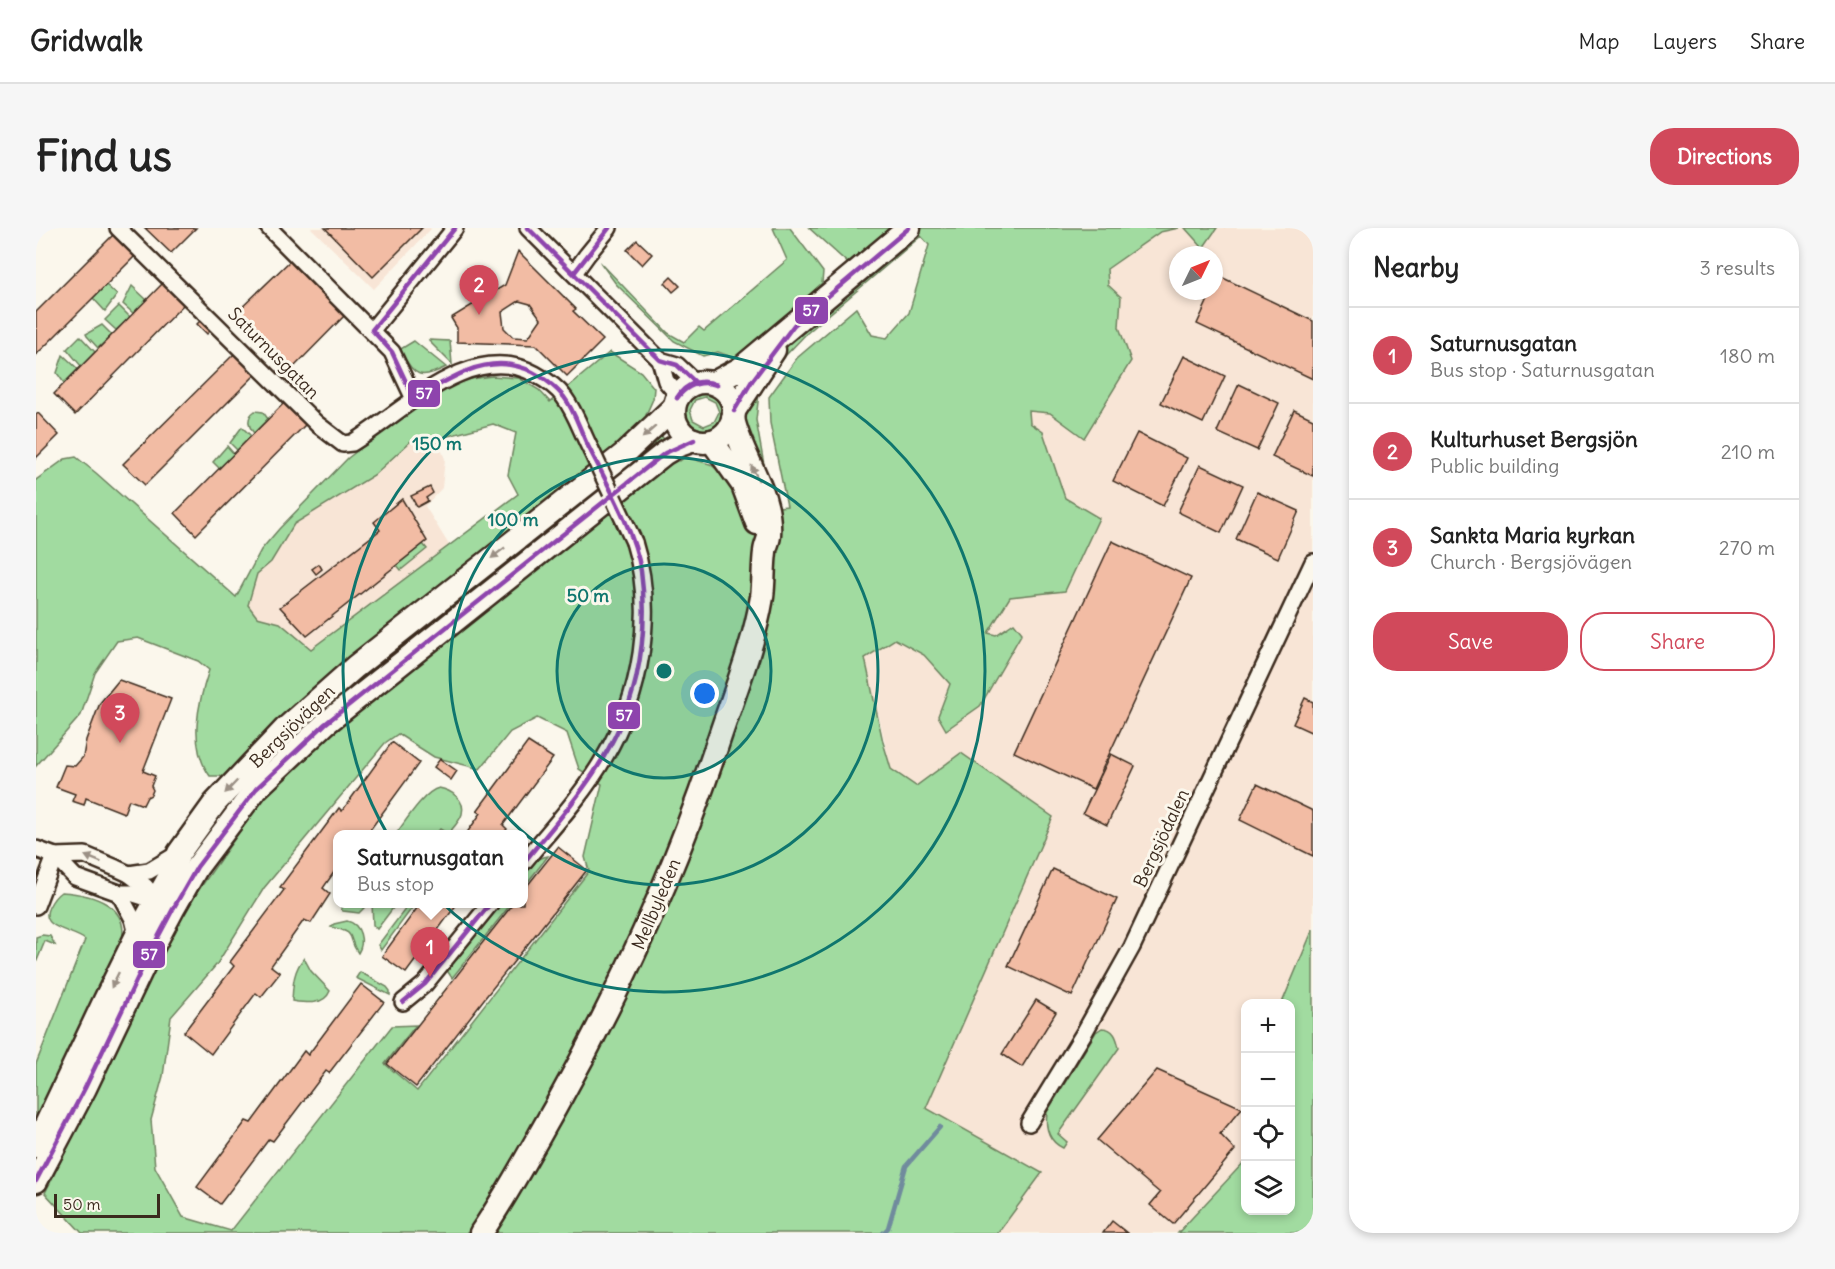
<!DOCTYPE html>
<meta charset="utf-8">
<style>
:root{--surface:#fff;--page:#f6f6f6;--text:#222;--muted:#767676;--line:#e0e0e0;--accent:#d1495b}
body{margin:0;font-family:Delius,sans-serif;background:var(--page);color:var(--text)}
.controls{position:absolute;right:18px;bottom:18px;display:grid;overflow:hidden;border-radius:12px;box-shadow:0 3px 9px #0003}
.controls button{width:54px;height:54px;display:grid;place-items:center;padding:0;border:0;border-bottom:2px solid var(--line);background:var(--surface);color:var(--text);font:30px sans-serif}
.compass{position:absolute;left:1133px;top:18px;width:54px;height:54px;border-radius:50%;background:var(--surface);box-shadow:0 3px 9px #0003;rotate:47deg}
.scale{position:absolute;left:18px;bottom:15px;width:106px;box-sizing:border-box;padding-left:6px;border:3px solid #3b2a1e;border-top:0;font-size:16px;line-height:21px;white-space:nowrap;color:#3b2a1e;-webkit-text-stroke:4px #fbf7ec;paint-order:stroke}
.you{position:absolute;left:669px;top:466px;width:21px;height:21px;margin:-15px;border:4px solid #fff;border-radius:50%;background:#1a73e8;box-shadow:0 0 0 9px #1a73e833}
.badge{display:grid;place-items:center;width:39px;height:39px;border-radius:50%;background:var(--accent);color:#fff;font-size:20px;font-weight:700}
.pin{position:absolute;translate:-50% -50px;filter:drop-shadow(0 2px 3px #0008)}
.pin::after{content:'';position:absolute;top:32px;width:21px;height:18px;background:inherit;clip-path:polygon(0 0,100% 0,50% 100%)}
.popup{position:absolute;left:297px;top:602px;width:195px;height:78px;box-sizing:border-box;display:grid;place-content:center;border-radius:12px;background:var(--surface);filter:drop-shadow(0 2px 4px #0005);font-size:20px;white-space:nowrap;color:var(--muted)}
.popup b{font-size:22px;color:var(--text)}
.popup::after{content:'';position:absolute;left:50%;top:100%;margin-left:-12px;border:12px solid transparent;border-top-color:var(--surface)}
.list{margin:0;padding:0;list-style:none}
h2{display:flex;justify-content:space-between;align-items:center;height:78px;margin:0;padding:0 24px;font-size:26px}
h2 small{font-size:20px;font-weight:400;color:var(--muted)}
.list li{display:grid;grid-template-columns:39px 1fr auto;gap:18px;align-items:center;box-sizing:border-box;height:96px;padding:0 24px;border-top:2px solid var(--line)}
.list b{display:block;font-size:22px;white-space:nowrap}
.list p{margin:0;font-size:20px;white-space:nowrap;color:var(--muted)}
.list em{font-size:20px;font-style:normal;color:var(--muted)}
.actions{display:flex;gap:12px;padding:18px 24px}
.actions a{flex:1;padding:14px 0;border:2px solid var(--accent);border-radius:24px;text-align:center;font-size:21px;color:var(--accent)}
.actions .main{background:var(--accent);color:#fff}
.icon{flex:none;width:33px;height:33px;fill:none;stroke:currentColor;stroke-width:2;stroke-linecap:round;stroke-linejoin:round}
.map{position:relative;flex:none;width:1277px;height:1005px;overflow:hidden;border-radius:24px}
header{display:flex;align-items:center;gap:36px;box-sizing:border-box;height:84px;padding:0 30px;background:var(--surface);border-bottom:2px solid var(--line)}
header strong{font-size:28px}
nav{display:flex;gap:33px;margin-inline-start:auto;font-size:21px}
.intro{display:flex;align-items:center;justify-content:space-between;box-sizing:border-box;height:144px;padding:0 36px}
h1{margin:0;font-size:42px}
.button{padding:15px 27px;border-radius:24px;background:var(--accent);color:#fff;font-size:21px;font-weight:700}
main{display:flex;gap:36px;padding:0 36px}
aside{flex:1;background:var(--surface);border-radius:24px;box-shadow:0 3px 9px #0003}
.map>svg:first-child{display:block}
</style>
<header>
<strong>Gridwalk</strong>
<nav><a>Map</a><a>Layers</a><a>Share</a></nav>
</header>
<div class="intro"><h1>Find us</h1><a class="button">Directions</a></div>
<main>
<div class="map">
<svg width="1277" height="1005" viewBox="0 0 1277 1005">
<rect width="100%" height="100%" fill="#fbf7ec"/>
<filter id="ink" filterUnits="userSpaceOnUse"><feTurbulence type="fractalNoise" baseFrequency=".0167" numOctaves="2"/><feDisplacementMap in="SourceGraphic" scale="12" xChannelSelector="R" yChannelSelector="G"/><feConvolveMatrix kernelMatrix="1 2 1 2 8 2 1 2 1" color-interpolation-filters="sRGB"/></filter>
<g filter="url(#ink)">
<!-- built -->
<g fill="#f8e5d6" fill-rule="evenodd">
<polygon points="275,0 394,0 395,1 338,61"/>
<path d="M1143,0H1149L1167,20L1181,0H1277V701L1246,775L1210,776L1209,933L1142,1005H962L1006,945L890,880L1017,589L880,558L855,541L829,429L859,410L888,427L914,456L902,488L960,407L951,405L974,369L1029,362L1063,290L1029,270L1007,204L994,195L993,182L1014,185L1048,210L1095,133L1083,99L1085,69L1072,57L1071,41L1124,4ZM1142,27H1178V63H1142Z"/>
<polygon points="401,211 409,231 406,260 389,278 413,317 275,421 244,395 221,389 212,377 221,346 235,334 258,296 338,247 375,213"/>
</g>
<!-- green -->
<g fill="#a1dba0" stroke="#6e825f" stroke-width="1.5" fill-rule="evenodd">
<polygon points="737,0 754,0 787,44 786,55 704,132 682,124 667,128 638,113 580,56 564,34 632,105 648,114 663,99 668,103 751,32"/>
<polygon points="773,0 860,0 815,38"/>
<path d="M878,0H1143L1124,4L1071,41L1072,57L1085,69L1083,99L1095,133L1048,210L1014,185L993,183L994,195L1007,204L1029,270L1063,290L1029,363L974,369L952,405L960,407L978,395L986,405L944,478L910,502L902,488L914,456L888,427L859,411L829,430L847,514L855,541L880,558L925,525L1017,589L890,880L1006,945L962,1005H46L9,965L148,683L221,579L207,568L134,657L201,562L184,548H174C152,518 162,475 173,442L162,433L102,410L81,413L59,445L45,487L0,538V252L29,231L40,229L60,245L200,369L225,322L243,301L312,230L386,173L420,153L456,148L483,150L503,162L514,174L574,124L605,144L618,160L617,171L610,187L644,233L649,229L674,236L693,251L687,218L695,213L726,281L751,278L734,195L733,169L761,130L820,80L836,107L851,110L873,85L893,17L885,8L770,106L750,127L731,153L739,132L749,120ZM457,196L480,205L472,247L482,266L275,421L244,395L221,389L212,377L221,346L235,334L258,296L338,247L375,213L401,211ZM501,490L531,505L543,541L566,556L549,629L553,643L381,863L349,836L380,797L356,798L195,1003L147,989L119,939L115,892L127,848L135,789L181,736L228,660L349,515L362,506L398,529L444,541L474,504Z"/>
<polygon points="1149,0 1181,0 1167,20"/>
<polygon points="70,57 81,67 69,83 57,70"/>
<polygon points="96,58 111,72 97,85 87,76"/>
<polygon points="83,78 94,89 80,102 69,92"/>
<polygon points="66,97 76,107 62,120 51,108 50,106"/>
<polygon points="44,108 59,124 45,138 31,121"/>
<polygon points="393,112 414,113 416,136 394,114"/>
<path d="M378,113L410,139C381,154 379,146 363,122Z"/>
<polygon points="27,127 42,141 28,155 21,145"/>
<path d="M666,165L680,169L686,181L683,195C670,207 653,201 649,184L654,171ZM669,169L679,174L683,184L678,194L668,198L657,192L654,182L659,172Z"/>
<polygon points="723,165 720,192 733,265 708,215 708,185"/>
<path d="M219,183L227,184L232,191L218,205C212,198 210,189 219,183Z"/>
<polygon points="206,199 215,208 201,222 194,215"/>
<polygon points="191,218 198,226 183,240 177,234"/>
<polygon points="387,316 391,321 365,342 361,337"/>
<path d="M403,560C415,562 430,572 426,586C424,593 417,600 412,606L404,601L400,606H360C369,594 388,563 403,560Z"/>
<path d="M512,628L487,660C487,644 495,630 512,628Z"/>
<path d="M25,664C57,666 96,677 85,717L0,894V836L49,712C38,702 2,701 13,679C16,673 19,668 25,664Z"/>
<polygon points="309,676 328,676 328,680 323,685 307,683 305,681"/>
<polygon points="336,676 360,676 341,701 337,697"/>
<polygon points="373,676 379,676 345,722 342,717"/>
<polygon points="463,676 475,676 416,750 412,744 414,736 421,731"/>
<path d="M311,693C325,696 329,714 322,725C310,709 323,705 295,699L298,696Z"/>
<polygon points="1277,701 1277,1005 1142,1005 1209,933 1210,982 1254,982 1254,776 1246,775"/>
<polygon points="6,707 14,708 19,717 9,713 0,735 0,709"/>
<path d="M268,730L275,743L294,763C288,778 270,775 256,773C257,757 257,743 268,730Z"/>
<polygon points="324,744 351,759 354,763 354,767 320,750"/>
<path d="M1066,800C1078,800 1081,810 1083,820L1022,906L1031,914L1027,920C1012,913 1009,899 1011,884L1060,804Z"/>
</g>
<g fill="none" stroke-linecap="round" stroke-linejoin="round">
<!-- stream -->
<polyline stroke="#6f8b9d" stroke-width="4.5" points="847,1005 852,1000 870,938 904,899"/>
</g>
<!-- building -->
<g fill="#f2bca4" stroke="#3b2a1e" stroke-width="1.5" fill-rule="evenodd">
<polygon points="109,0 160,0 135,25"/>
<polygon points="289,0 386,0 337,49"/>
<polygon points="77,7 99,28 0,127 0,84"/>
<polygon points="601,12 616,26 606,37 591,22"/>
<path d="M482,23L540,81L537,83L567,112L531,148L500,117L421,114V100L415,90L469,57ZM483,73L494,76L505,91L492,110L477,109L468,100L466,84Z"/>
<polygon points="256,31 311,85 256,141 200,85"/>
<polygon points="1183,48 1277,93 1277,151 1161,96"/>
<polygon points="635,49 644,58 637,64 629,55"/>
<polygon points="127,55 148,76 39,187 18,166"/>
<polygon points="165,92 175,102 171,106 161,96"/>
<polygon points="198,126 219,147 109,257 87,236"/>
<polygon points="1148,128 1189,148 1167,195 1125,175"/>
<polygon points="1203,156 1243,175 1221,222 1181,204"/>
<polygon points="248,175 270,196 160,307 139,285"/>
<polygon points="1258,182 1277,191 1277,248 1236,229"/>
<polygon points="2,185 23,207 0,230 0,187"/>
<polygon points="1101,205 1151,230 1127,278 1077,253"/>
<polygon points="1164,237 1207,257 1185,305 1142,284"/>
<polygon points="394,259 397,265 390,270 392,273 381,279 375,268"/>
<polygon points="1221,264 1263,283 1242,330 1200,311"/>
<polygon points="366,271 391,313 271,408 244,379 344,302 338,294"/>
<polygon points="1076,313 1155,350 1057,561 978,524"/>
<polygon points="283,336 286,341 280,346 276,341"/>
<polygon points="83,452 135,471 107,543 119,548 115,558 117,562 115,567 111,569 107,577 93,572 88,585 50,570 48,577 36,573 39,566 20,559 29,537 39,538 47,529 50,512 64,475"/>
<polygon points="1269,470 1277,474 1277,505 1257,496"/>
<polygon points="356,514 383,535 331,606 301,606 301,640 287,660 294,666 275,695 268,692 235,738 244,745 225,769 220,765 175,826 148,804 198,738 194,734 248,662 244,659 303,580 306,583"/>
<polygon points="492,514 517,530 467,597 471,601 467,606 430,606 445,585 441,583"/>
<polygon points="1075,526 1099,538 1071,597 1047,585"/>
<polygon points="404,531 421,543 415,552 398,539"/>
<polygon points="1221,556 1277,583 1277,628 1204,592"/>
<polygon points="522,619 551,642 448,771 380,859 351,836 477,676 487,676 487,663"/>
<polygon points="1017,641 1081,671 1036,768 972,738"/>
<polygon points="384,676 421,676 370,745 346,728"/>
<polygon points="325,756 348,774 293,845 290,843 237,913 233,911 184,976 161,959 210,893 215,895 268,823 272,827"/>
<polygon points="1000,772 1020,784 986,839 966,826"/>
<polygon points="1121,842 1206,880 1184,906 1199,922 1137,996 1114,977 1124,965 1061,912"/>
<polygon points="1076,993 1091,1005 1067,1005"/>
</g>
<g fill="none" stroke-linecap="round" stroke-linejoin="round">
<defs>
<g id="street">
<path d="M82,0L281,196L307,216L316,215C367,184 435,111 499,146C510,152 521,159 528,169C540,185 546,205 555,222"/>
<polyline points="233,0 356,124 378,171"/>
<polyline points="492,0 624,132 641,137 660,155"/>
<polyline points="538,45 551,27 573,0"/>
<polyline points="336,102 419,0"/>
<polyline points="624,132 630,153 642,167"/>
<polyline points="0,621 19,628 39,649 83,665 95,665 127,675"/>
<polyline points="19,628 49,627 80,640 93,646 109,658 121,672"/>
<path d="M487,635C515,601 546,568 568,530C605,468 620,384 598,314"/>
<polyline points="93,646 113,643 143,625"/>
<polyline points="83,665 97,691 101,707"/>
<polyline points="0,678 19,628"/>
<polyline points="367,774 389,756 454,676"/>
<polyline points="993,895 1048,805 1096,719 1277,334"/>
</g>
<g id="secondary">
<circle cx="668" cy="184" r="30"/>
<polyline points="678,155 704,141 873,0"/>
<polyline points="698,183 738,122"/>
<polyline points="676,213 707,257 721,295"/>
<polyline points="0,918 69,772 101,707 136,644 143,625 179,575 249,501 319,439 587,227 637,180"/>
<polyline points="0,953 49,860 112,728 137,681 161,639 220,561 289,496 629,225 641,218 658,212"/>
<path d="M445,1005C472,965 495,922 519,880C586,761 641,638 684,508C699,463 718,417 726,369C728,354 727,339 729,324C729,318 733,313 733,307C736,264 706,231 697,191"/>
</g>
</defs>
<!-- street casing -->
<use href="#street" stroke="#3b2a1e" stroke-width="20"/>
<!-- secondary casing -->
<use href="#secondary" stroke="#3b2a1e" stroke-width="27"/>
<!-- street -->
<use href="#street" stroke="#fbf7ec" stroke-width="15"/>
<!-- secondary -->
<use href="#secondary" stroke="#fbf7ec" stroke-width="22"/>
<defs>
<polyline id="street-bridge" points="555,222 598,314"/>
</defs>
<!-- street-bridge casing -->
<use href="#street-bridge" stroke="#3b2a1e" stroke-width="20" stroke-linecap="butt"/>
<!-- street-bridge -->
<use href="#street-bridge" stroke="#fbf7ec" stroke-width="15"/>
<defs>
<g id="bus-1">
<path d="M419,0L336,102L356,124L378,171C407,155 440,131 475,137C495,140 514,153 528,169C538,182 543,199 550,214C569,252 598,301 605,343C610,379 608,415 600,451C583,524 534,579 487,635"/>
<polyline points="492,0 624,132 641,137 660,155"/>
<polyline points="538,45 573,0"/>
<path d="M641,170C650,155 665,150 681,157"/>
<path d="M641,170C651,157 665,152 681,157"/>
<polyline points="698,183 716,153 758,97 873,0"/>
<polyline points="367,774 389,756 454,676"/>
<polyline points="0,953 49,860 112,728 137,681 161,639 220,561 289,496 629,225 658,212"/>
</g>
</defs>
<!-- bus-1 casing -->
<use href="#bus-1" stroke="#fbf7ec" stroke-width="9"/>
<!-- bus-1 -->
<use href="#bus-1" stroke="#8e44ad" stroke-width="4.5"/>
</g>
<!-- one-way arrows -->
<defs><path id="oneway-solid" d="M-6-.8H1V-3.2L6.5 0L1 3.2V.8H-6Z" transform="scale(1.5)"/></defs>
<g fill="#9b9085">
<use href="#oneway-solid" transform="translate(613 204) rotate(139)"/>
<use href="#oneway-solid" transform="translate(719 245) rotate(-116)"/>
<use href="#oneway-solid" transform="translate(462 325) rotate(142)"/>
<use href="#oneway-solid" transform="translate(195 559) rotate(134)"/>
<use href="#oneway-solid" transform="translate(57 631) rotate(-158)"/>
<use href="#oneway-solid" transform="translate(79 752) rotate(116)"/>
</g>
</g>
<!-- distance rings -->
<circle cx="628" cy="443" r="107" fill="#0f766e" fill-opacity=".12"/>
<g fill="none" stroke="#0f766e" stroke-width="3">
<circle cx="628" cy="443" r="107"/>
<circle cx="628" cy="443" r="214"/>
<circle cx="628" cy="443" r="321"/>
</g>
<g text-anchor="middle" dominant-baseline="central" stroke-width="6" stroke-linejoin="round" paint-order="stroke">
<!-- street labels -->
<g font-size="18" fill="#3b2a1e" stroke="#fbf7ec">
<text transform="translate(238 125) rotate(45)">Saturnusgatan</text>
<text transform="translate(256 498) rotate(-44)">Bergsjövägen</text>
<text transform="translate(1125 610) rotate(-65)">Bergsjödalen</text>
<text transform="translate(620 676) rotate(-67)">Mellbyleden</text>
</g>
</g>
<circle cx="628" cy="443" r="9" fill="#0f766e" stroke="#fbf7ec" stroke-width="3"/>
<g font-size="18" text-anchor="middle" font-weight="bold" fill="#0f766e" stroke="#fbf7ec" stroke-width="6" stroke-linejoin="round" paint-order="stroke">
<text x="401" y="222">150 m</text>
<text x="477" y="298">100 m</text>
<text x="552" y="374">50 m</text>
</g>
<g stroke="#fbf7ec" stroke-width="2">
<rect x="758" y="68" width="35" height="29" rx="6" fill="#8e44ad"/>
<rect x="371" y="151" width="34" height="29" rx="6" fill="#8e44ad"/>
<rect x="571" y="473" width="34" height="29" rx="6" fill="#8e44ad"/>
<rect x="96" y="712" width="34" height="29" rx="6" fill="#8e44ad"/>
</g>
<g font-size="16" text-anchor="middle" font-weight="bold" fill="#fff">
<text x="775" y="88">57</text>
<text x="388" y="171">57</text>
<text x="588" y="493">57</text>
<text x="113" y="732">57</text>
</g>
</svg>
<div class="controls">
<button>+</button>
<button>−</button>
<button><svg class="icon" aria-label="locate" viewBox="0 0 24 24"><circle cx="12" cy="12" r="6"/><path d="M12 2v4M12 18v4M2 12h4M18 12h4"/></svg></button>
<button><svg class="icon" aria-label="layers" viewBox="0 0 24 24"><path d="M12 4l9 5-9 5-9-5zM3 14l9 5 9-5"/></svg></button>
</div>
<svg class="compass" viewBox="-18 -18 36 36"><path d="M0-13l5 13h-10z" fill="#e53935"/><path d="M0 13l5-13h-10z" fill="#767676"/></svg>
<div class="scale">50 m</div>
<div class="you"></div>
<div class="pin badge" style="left:394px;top:749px">1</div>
<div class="popup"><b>Saturnusgatan</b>Bus stop</div>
<div class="pin badge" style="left:443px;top:87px">2</div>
<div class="pin badge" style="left:84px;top:515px">3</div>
</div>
<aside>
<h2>Nearby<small>3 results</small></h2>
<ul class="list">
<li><span class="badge">1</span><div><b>Saturnusgatan</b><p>Bus stop · Saturnusgatan</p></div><em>180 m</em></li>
<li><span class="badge">2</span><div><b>Kulturhuset Bergsjön</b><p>Public building</p></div><em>210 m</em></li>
<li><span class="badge">3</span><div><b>Sankta Maria kyrkan</b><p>Church · Bergsjövägen</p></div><em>270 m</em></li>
</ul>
<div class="actions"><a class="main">Save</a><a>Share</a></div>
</aside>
</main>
